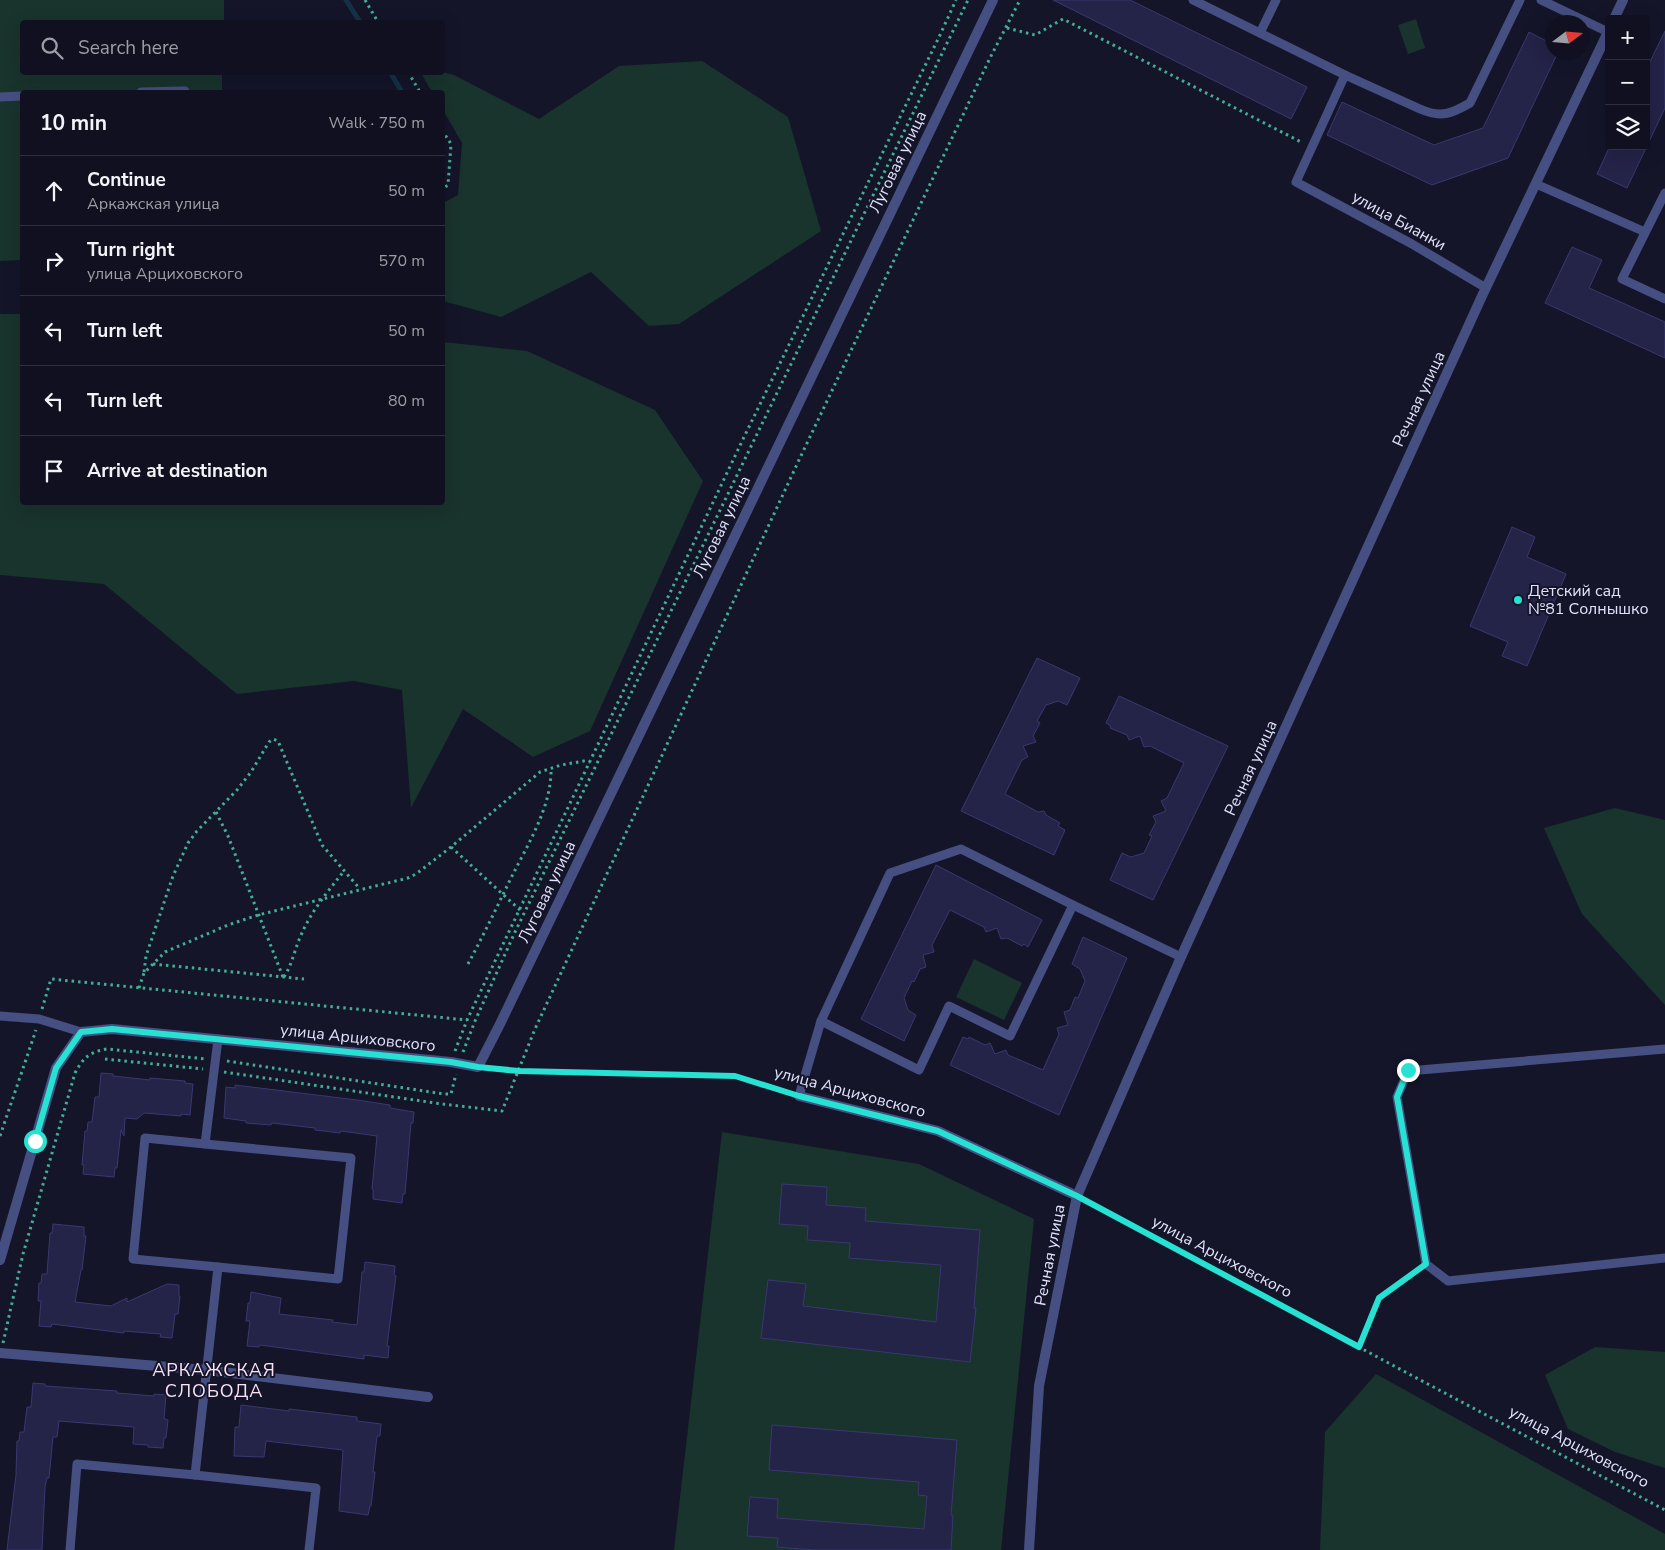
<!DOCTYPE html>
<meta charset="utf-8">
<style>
:root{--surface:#101020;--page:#1e1e2d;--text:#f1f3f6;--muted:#9c9da5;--line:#30303e}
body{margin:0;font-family:"Nunito Sans",sans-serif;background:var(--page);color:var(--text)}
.controls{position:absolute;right:15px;top:15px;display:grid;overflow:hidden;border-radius:5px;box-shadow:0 5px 20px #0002}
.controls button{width:45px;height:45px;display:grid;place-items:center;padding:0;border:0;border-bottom:1px solid var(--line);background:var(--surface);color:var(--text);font:25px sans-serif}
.compass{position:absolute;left:1545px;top:15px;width:45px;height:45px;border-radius:50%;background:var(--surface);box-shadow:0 5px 20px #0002;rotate:74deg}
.stop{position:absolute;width:15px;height:15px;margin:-11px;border:4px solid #27e2d2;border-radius:50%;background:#fff}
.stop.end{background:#27e2d2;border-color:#fff;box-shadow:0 1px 5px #0008}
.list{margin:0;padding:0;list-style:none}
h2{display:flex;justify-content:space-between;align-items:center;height:65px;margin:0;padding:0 20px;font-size:21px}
h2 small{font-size:16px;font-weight:400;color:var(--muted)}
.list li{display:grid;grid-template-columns:32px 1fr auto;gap:15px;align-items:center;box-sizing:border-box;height:70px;padding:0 20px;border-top:1px solid var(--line)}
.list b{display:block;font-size:19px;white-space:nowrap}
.list p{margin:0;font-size:16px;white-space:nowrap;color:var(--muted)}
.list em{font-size:16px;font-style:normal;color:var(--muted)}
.icon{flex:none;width:28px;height:28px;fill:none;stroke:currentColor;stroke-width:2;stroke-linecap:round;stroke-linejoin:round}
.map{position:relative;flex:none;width:1665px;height:1550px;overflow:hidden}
.search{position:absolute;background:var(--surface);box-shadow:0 5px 20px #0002;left:20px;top:20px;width:425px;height:55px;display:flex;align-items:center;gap:12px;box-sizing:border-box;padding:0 18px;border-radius:5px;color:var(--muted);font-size:19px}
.panel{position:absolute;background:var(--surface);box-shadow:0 5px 20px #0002;left:20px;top:90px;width:425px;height:415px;border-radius:5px}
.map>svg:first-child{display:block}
</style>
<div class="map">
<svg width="1665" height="1550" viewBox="0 0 1665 1550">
<rect width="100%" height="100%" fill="#15152a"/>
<!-- green -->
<g fill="#19332d">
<polygon points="0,0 224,0 224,22 22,22 22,72 222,73 222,92 22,92 22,260 0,261"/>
<polygon points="1416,19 1425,48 1408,54 1398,25"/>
<polygon points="702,61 788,117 821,231 679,324 649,326 591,272 501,317 443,301 443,203 458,195 462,143 443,110 442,92 432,92 421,73 443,72 454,75 539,119 619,66"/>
<polygon points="0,314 22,314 22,502 442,502 443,342 527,351 655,410 703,481 590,731 533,757 463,709 411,808 402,690 354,681 237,694 104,584 0,575"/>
<polygon points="1615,808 1665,820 1665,1005 1582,914 1544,828"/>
<polygon points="974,959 1022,983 1004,1020 956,997"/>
<polygon points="722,1132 919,1164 1034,1219 1001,1550 674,1550"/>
<polygon points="1595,1347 1665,1352 1665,1468 1615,1452 1568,1429 1545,1375"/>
<polygon points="1376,1374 1665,1534 1665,1550 1320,1550 1325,1432"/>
</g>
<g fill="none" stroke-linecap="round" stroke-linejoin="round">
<!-- stream -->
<g stroke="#153147" stroke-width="5">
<polyline points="346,0 360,22"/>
<polyline points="390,72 402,92"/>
</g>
</g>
<!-- building -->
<g fill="#242348" stroke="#393871">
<polygon points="1053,0 1130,0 1307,87 1291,119"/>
<polygon points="1665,31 1665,108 1627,188 1597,174 1610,146 1646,146 1646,70"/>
<polygon points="1529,32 1552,44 1552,52 1558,52 1508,158 1432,185 1327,135 1342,102 1434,145 1483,128"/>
<polygon points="1572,247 1602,260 1589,288 1665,322 1665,358 1545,303"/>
<polygon points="1512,527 1535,537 1527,557 1566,574 1527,666 1502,656 1508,642 1470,626"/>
<polygon points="1037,658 1080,678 1067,705 1058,701 1046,705 1037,721 1040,723 1033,736 1036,742 1023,746 1028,757 1022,760 1005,794 1038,812 1044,811 1046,815 1060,823 1058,826 1065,830 1054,855 961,811"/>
<polygon points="1119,696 1228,746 1153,900 1110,880 1122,853 1131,857 1144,853 1152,836 1149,835 1156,822 1153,816 1166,811 1161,801 1167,798 1184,763 1150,746 1144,747 1140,736 1129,740 1127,735 1110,728 1111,726 1106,723"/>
<polygon points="936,865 1042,920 1028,947 1024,944 1022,946 1007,938 1001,939 997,928 986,932 984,927 950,910 932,945 934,952 923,955 926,967 920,969 914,982 912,981 904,998 908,1010 916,1015 904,1041 861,1019"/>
<polygon points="1083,937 1127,958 1059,1115 950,1065 963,1037 968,1039 969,1037 985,1045 990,1043 995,1054 1006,1050 1008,1055 1043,1070 1059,1034 1057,1028 1068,1025 1064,1012 1070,1010 1075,997 1078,998 1085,981 1080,969 1072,964"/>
<polygon points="101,1073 113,1074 113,1076 150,1080 150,1078 185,1081 185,1083 193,1084 190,1115 181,1114 181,1116 144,1113 137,1119 125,1118 124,1136 121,1130 117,1168 115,1168 114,1177 83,1174 84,1165 82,1165 85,1131 87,1131 88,1122 92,1122 95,1097 99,1097"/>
<polygon points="235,1085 357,1100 390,1105 390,1108 414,1112 413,1123 411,1123 405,1194 403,1194 402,1203 373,1199 373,1189 372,1189 377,1136 341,1131 340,1133 315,1130 315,1128 272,1123 271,1125 246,1123 246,1121 224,1118 226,1087 235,1088"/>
<polygon points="782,1184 827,1187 826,1205 866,1208 865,1221 980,1230 974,1308 976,1308 970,1362 761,1338 768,1280 806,1284 803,1306 936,1322 941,1265 849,1258 850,1243 807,1240 808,1226 779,1224"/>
<polygon points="53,1224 84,1227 84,1236 86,1236 82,1270 81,1270 75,1302 111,1306 127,1298 127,1302 167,1284 179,1285 179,1296 180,1296 178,1314 175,1314 172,1338 160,1337 161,1334 124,1331 124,1333 52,1324 51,1327 39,1326 41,1301 38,1301 39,1283 41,1283 42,1274 47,1274 50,1233 52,1233"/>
<polygon points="365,1262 395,1266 394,1275 396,1276 387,1346 389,1346 388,1358 364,1355 364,1359 260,1345 259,1347 247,1346 250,1321 246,1321 248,1303 250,1303 251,1292 281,1298 279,1314 333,1320 332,1322 357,1325 362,1272 364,1272"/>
<polygon points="33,1383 45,1384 45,1386 117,1391 117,1393 154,1396 154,1394 166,1395 164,1419 168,1420 166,1438 164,1438 163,1448 148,1447 148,1445 133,1444 134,1427 59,1421 57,1437 53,1437 49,1478 47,1478 45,1487 42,1550 7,1550 16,1475 17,1441 19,1441 20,1432 24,1432 27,1407 31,1407"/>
<polygon points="241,1405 289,1411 289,1409 357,1417 357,1421 381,1424 380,1436 377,1436 373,1472 375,1472 371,1506 370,1506 368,1515 339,1511 343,1450 266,1441 264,1457 234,1456 235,1427 239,1427"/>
<polygon points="772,1425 957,1440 951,1515 953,1515 951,1550 814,1550 777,1547 778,1538 747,1536 750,1497 778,1499 777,1518 924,1529 927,1496 918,1495 919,1482 769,1470"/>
</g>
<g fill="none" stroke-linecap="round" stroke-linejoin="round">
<!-- path -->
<g stroke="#42af94" stroke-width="3" stroke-dasharray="2.5 4" stroke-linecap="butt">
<polyline points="365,0 378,22"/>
<polyline points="1007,28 1035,35 1063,19 1301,142"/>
<polyline points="408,72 420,92"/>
<polyline points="442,130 451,144 448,185 442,189"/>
<polyline points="216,812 228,836 283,977"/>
<polyline points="451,847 520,910"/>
<polyline points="153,964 304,979"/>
<path d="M468,964C483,936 497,907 511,878C528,844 552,806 551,768"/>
<polyline points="144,972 146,956 173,876 188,843 197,831 237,790 251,772 269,742 273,739 278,741 322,845 360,889"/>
<path d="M284,977C293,963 295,947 302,933C312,910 329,890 344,871"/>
<polyline points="139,988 144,973 165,952 228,925 258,915 408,878 416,874 451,847 540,772 561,765 584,761 590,762"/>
<polyline points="42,1009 51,979 467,1020"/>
<polyline points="455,1051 467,1020 745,435 940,35 956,0"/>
<polyline points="463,1052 475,1021 515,932 968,0"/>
<polyline points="105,1059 203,1069"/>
<polyline points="227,1061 444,1094 451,1094 456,1074"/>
<polyline points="491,1068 519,1071 735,1076 790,1093"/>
<polyline points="224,1072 442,1104 502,1111 535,1029 799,460 990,58 1020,0"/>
<polyline points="0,1136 36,1030"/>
<polyline points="1089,1202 1409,1374 1665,1510"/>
<path d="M3,1343L23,1254L75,1073C83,1058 89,1052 107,1049L206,1059"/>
<polyline points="1359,1347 1379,1297 1418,1270"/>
</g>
<!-- service -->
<g stroke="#464f82" stroke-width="9">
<path d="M1193,0L1345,75L1420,109C1441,118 1451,114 1470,103L1520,0"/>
<polyline points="1541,0 1608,32"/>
<polyline points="1260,33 1276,0"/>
<polyline points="1345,75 1296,182 1412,244 1486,288"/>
<polyline points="141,92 185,91"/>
<polyline points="0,97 22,96"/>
<polyline points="1536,184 1645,232"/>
<polyline points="1665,193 1622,279 1665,299"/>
<polyline points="0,1016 39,1019 81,1032"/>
<polyline points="821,1021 919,1070 949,1006 1010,1036 1073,905"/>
<polyline points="218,1039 205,1144 145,1138 133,1259 218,1267 195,1475 316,1488 309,1550"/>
<polyline points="1665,1049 1408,1071 1397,1097 1426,1264 1448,1281 1665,1258"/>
<polyline points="799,1096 821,1021 890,873 961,849 1073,905 1181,957"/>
<polyline points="205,1144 351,1158 338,1279 218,1267"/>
<polyline points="70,1550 77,1464 195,1475"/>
</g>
<!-- minor -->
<g stroke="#464f82" stroke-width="10">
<polyline points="1614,19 1623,0"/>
<polyline points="799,1096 938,1131 1077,1196"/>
<polyline points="0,1353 206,1370 428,1397"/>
<polyline points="1029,1550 1039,1386 1077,1196 1181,957 1482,296 1609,30"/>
</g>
<!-- tertiary -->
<polyline stroke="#464f82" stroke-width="10" points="0,1260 56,1068 81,1032 112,1029 451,1062 478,1067 500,1024 993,0"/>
</g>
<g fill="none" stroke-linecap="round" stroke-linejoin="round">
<!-- route -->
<polyline stroke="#27e2d2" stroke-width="6" points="35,1141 56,1068 81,1032 112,1029 451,1062 478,1067 519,1071 735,1076 799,1096 938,1131 1077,1196 1359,1347 1379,1298 1426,1264 1397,1097 1408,1070"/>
</g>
<!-- markers -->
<circle fill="#27e2d2" stroke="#15152a" stroke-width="2" cx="1518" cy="600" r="5"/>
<g text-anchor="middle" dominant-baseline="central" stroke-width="4" stroke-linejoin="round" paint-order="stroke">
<!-- street labels -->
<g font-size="16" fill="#e1e3fb" stroke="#15152a">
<text transform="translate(898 162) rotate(-64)">Луговая улица</text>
<text transform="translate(1399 221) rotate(29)">улица Бианки</text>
<text transform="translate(1419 399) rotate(-65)">Речная улица</text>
<text transform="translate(722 527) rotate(-64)">Луговая улица</text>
<text transform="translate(1251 768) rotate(-65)">Речная улица</text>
<text transform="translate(547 892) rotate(-64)">Луговая улица</text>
<text transform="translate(358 1038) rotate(6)">улица Арциховского</text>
<text transform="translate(850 1092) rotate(15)">улица Арциховского</text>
<text transform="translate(1050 1255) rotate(-79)">Речная улица</text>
<text transform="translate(1222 1257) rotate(28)">улица Арциховского</text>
<text transform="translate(1579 1447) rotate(28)">улица Арциховского</text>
</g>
<!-- poi labels -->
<g font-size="16" fill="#e1e3fb" stroke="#15152a" text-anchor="start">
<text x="1528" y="591">Детский сад<tspan x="1528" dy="18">№81 Солнышко</tspan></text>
</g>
<!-- neighbourhood labels -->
<g font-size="18" letter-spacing="1" fill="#fbe3f7" stroke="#15152a">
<text x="214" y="1370">АРКАЖСКАЯ<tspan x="214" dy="21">СЛОБОДА</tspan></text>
</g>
</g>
</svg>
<div class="controls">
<button>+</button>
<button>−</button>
<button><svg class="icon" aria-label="layers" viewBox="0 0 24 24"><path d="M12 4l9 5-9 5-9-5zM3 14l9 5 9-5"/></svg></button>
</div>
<svg class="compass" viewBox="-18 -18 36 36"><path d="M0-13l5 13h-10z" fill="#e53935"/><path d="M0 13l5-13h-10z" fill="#9c9da5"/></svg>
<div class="stop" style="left:35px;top:1141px"></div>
<div class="stop end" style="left:1408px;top:1070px"></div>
<div class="search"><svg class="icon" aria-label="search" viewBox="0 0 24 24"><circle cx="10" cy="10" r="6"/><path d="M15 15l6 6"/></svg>Search here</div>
<section class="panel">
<h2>10 min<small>Walk · 750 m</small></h2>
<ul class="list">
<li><svg class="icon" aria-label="ahead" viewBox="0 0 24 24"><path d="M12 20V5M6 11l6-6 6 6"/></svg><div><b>Continue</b><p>Аркажская улица</p></div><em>50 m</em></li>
<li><svg class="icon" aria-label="right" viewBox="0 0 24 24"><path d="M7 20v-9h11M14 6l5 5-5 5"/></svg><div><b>Turn right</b><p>улица Арциховского</p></div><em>570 m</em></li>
<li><svg class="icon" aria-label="left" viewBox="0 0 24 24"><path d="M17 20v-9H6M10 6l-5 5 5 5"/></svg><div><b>Turn left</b></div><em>50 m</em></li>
<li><svg class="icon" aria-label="left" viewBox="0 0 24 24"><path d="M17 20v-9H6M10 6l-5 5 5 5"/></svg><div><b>Turn left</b></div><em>80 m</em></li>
<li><svg class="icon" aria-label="arrive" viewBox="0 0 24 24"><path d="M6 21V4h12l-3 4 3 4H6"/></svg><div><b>Arrive at destination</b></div></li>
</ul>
</section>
</div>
